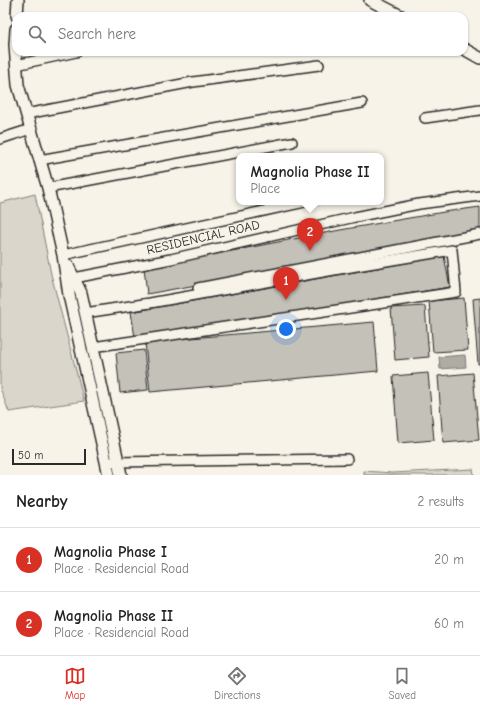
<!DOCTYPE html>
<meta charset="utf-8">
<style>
:root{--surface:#fff;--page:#f2f2f2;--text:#222;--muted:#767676;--line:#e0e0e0;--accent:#d93025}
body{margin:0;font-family:"Comic Neue",sans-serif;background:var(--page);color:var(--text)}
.scale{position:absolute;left:12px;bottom:10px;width:74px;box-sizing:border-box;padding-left:4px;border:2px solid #2b2b2b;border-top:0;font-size:11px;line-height:14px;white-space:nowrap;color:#2b2b2b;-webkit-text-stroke:3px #f7f3e8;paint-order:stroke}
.you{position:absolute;left:286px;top:329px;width:14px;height:14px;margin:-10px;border:3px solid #fff;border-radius:50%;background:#1a73e8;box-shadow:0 0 0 6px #1a73e833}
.badge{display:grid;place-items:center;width:26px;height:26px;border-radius:50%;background:var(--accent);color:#fff;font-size:13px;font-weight:700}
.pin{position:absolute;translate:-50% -33px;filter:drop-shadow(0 1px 2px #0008)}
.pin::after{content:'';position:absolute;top:21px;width:14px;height:12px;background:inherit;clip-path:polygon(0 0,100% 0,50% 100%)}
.popup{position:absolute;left:236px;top:153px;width:148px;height:52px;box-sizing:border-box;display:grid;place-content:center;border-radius:8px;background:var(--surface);filter:drop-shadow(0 1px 3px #0005);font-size:13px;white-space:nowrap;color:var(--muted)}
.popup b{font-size:15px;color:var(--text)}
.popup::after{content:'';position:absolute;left:50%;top:100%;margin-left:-8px;border:8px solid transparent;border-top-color:var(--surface)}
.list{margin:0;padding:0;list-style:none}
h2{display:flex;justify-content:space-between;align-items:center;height:52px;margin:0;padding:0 16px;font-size:17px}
h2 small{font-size:13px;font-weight:400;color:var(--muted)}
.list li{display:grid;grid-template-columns:26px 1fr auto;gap:12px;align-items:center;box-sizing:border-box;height:64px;padding:0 16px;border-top:1px solid var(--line)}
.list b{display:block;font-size:15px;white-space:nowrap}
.list p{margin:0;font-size:13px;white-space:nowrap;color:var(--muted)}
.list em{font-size:13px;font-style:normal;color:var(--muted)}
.icon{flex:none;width:22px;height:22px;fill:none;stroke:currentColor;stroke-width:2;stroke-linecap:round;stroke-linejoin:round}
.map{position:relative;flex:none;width:480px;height:475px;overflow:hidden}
.search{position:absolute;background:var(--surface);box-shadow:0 1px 3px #0004;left:12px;right:12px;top:12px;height:44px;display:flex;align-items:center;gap:10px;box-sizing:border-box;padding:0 14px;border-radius:12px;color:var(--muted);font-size:15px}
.sheet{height:180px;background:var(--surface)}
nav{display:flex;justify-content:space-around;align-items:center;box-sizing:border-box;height:56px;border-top:1px solid var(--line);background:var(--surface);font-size:11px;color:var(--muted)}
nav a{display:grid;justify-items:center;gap:2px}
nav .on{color:var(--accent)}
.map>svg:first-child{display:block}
</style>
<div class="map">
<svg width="480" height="475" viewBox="0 0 480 475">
<rect width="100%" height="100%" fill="#f7f3e8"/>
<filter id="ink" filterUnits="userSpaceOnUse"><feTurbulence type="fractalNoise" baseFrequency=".025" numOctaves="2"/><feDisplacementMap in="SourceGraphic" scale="8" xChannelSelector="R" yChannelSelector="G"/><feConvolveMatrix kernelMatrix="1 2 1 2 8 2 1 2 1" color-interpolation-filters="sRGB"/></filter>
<g filter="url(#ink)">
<!-- green -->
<g fill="#dad6cc" stroke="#82807c">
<polygon points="35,194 51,274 84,401 9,412 0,388 0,203"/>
<polygon points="473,469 474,475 364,475 364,471 392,473"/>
</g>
<!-- water -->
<polygon fill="#afaca4" stroke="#7a7874" points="465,355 466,367 440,369 439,357"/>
<!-- building -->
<g fill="#c4c1b9" stroke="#2b2b2b">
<polygon points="480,207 480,233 147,294 144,268 340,230 444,212"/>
<polygon points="444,256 450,287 135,338 131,312"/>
<polygon points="464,298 468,350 433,352 429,301"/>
<polygon points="480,298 480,364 478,364 473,299"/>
<polygon points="425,306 429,357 395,360 391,308"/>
<polygon points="374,322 378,371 150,392 145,342"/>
<polygon points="144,350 148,390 120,393 116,353"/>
<polygon points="428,373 434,440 398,443 393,376"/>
<polygon points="473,373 479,440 443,443 438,376"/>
</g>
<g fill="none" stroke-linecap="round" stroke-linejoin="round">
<defs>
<g id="minor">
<polyline points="16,65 76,52"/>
<polyline points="26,114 193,82 319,65"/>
<polyline points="425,118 480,110"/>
<polyline points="0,139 31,129"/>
<polyline points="39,160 362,103"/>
<polyline points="48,188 292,142"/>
<polyline points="63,255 305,202"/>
<polyline points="74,278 171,259 355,217 419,204 480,196"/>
<polyline points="198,288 480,234"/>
<polyline points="85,313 150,303 362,265 452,250 456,292 93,347"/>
<polyline points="113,462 347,459"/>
</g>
<g id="tertiary">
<polyline points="370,0 401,16"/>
<polyline points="17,16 18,0"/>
<polyline points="16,29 15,45 18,85 48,188 63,255 69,295 109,475"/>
<polyline points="464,49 480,58"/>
<polyline points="68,266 81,293 121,475"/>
</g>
</defs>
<!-- minor casing -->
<use href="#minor" stroke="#2b2b2b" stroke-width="12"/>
<!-- tertiary casing -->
<use href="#tertiary" stroke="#2b2b2b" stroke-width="14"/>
<!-- minor -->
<use href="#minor" stroke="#f7f3e8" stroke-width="9"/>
<!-- tertiary -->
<use href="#tertiary" stroke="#f7f3e8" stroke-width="11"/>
</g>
</g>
<g text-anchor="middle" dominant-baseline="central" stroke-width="3" stroke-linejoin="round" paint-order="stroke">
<!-- street labels -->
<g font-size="13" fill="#2b2b2b" stroke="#f7f3e8">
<text transform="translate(203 237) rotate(-13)">RESIDENCIAL ROAD</text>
</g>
</g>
</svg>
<div class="scale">50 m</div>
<div class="you"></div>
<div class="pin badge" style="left:286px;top:300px">1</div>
<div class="pin badge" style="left:310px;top:251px">2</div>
<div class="popup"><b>Magnolia Phase II</b>Place</div>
<div class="search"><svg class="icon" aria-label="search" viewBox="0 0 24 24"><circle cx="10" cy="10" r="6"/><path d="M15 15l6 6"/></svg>Search here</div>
</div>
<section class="sheet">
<h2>Nearby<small>2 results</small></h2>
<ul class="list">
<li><span class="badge">1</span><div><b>Magnolia Phase I</b><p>Place · Residencial Road</p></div><em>20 m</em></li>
<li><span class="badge">2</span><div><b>Magnolia Phase II</b><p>Place · Residencial Road</p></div><em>60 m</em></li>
</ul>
</section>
<nav>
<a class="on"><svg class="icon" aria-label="map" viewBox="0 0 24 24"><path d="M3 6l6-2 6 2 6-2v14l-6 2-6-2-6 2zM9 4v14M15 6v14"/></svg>Map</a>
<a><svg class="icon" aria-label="directions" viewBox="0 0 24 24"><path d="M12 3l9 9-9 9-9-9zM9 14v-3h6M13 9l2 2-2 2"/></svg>Directions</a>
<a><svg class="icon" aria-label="saved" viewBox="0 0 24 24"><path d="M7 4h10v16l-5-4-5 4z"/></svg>Saved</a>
</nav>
